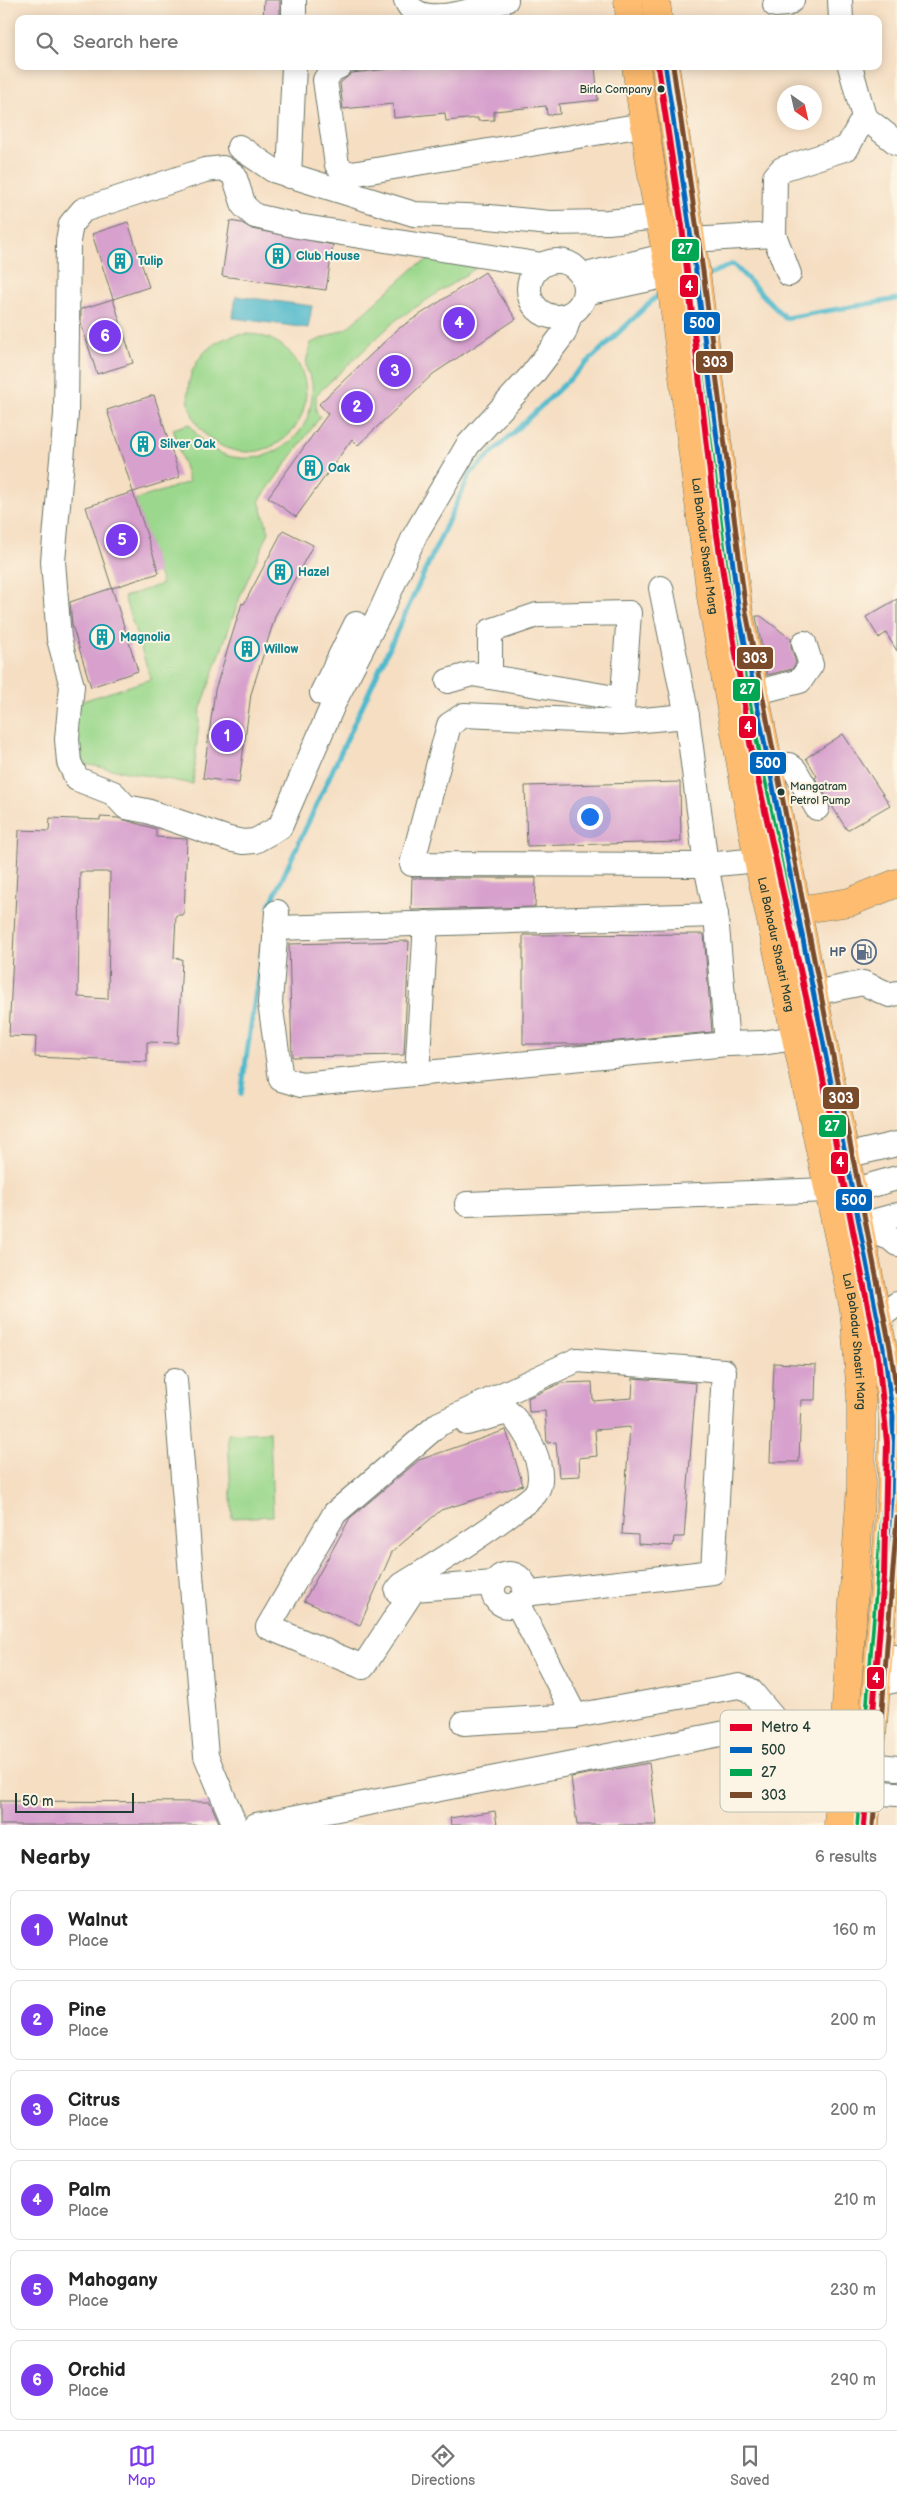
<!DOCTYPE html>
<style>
:root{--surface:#fff;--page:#f6f6f6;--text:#222;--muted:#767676;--line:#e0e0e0;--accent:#7c3aed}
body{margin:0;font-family:"Balsamiq Sans",sans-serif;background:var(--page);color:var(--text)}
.compass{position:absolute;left:777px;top:85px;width:45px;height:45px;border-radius:50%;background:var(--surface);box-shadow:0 2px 12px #0003;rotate:146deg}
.scale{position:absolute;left:15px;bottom:12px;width:119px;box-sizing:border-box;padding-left:5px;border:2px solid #1f3d34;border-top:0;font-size:14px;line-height:18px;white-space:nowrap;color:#1f3d34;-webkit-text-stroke:4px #fcf5e5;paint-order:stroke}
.you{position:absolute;left:589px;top:816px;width:18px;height:18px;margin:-12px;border:4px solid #fff;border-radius:50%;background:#1a73e8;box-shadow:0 0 0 8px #1a73e833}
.badge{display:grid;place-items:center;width:32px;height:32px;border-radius:50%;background:var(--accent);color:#fff;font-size:16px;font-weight:700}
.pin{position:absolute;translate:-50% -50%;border:2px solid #fff;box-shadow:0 1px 5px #0006}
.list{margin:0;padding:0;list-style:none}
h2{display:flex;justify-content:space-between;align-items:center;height:65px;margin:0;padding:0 20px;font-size:21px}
h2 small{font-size:16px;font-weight:400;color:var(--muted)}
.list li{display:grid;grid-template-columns:32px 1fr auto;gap:15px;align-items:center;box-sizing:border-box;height:80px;margin:0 10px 10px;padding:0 10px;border:1px solid var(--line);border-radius:10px}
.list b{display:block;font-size:19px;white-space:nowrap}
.list p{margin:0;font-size:16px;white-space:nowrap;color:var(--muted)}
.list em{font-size:16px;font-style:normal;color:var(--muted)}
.icon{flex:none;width:28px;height:28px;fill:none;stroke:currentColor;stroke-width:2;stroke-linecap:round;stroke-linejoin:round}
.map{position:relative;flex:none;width:897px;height:1825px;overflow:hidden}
.search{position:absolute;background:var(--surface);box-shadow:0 2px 12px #0003;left:15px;right:15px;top:15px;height:55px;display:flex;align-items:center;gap:12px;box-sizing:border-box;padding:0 18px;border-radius:10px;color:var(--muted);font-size:19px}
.sheet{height:605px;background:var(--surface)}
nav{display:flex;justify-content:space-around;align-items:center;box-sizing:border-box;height:70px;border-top:1px solid var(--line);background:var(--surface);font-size:14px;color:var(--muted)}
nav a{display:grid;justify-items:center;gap:2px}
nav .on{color:var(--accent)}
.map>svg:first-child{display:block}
</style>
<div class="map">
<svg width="897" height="1825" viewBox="0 0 897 1825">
<rect width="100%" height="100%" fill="#fcf5e5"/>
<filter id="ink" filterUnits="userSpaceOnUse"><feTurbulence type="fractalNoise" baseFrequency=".02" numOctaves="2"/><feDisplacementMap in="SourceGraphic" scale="10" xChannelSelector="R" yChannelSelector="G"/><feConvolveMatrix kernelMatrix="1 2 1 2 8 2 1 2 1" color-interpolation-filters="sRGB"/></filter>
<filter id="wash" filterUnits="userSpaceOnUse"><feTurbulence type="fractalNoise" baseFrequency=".0096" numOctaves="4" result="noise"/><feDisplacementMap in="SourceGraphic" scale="20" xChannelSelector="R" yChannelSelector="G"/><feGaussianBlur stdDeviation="1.12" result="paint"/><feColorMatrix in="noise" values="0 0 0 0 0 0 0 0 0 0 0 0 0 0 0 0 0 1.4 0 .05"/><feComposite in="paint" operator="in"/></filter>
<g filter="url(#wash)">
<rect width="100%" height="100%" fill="#f5dec2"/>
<!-- green -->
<g fill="#9bd88d" stroke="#5d8a60">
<path d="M435,257L476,268L396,320L316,395V411L320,417L259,501L269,532L241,594L200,711L193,784L83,764L64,707L151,679L124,597L162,584L135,500L189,482L173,429L189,424C196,433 202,443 212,449C245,469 290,455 306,421C311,410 313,395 312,383C311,377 306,371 306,365C306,358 310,349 311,343L347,328L416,266Z"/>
<circle cx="247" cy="393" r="59"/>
<polygon points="270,1432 273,1516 232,1518 228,1434"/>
</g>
<!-- water -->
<polygon fill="#4fb9cc" stroke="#377b80" points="236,296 312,306 308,328 233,318"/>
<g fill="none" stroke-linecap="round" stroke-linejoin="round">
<!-- stream -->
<g stroke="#4fb9cc" stroke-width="5">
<polyline points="705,276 733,264 785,318 897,299"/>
<polyline points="269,907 470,474 657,296 665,293"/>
<polyline points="241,1094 263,943"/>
</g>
</g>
<g id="blocks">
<!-- building -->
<g fill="#d7a0cd" fill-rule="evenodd">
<polygon points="264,0 280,0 280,19 263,19"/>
<polygon points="416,66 595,66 598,100 559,104 560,114 547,115 546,106 494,111 494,120 478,121 478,118 446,121 445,113 394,118 393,104 343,109 340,83 352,73"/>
<polygon points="230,221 242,223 252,229 333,245 326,290 222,276"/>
<polygon points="128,222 149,287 113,299 92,234"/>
<polygon points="485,272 516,319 433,374 358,445 352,439 296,517 268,497 328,414 319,404 398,329"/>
<polygon points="113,299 133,363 97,374 81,323 81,309"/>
<polygon points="154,395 180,477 133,492 159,573 112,588 86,507 133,492 107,410"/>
<polygon points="283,530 313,545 276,614 251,694 239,783 203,778 215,690 242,603 244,604"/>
<polygon points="112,588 138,671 91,687 72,625 70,602"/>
<polygon points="897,599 897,651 886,633 879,638 866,617"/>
<polygon points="756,616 761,616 791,639 791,647 796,663 792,669 767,675"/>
<polygon points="843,734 890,805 847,830 830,803 815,778 817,776 806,758"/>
<polygon points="680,782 681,842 527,846 525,786"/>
<path d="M100,817L118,818L156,829V837L187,839L184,915H176L174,958L182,959L178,1043L147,1042V1062L35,1057L36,1037L9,1036L19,830L49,831L50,818L100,820ZM80,872H110L108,999L78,997Z"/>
<polygon points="412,878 536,878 535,907 411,910"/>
<polygon points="704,934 712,1032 587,1044 523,1044 523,935"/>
<polygon points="409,941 404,1055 292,1057 289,944"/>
<polygon points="774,1363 816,1365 815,1400 801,1400 799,1462 770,1462"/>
<polygon points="633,1378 696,1383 684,1537 674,1537 673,1546 638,1544 638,1535 622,1534 630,1427 595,1430 597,1456 579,1458 580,1476 559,1477 556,1442 547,1443 545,1411 529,1412 528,1398 561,1383 592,1382 593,1401 632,1398"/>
<polygon points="506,1430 523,1485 441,1510 392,1552 360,1625 304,1601 350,1518 419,1460"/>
<polygon points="649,1763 657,1825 577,1825 571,1777"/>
<polygon points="0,1801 210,1802 220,1825 0,1825"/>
<polygon points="495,1811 497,1825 451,1825 450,1818"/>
</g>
</g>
</g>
<g filter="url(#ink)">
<use href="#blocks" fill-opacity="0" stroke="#6a7566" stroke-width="1"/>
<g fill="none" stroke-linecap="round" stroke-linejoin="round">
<defs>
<g id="minor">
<polyline points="294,0 294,19"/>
<path d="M406,0C418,33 484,7 506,0"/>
<polyline points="840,0 841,19"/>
<polyline points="775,5 787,4 792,0"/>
<polyline points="340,66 332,70 325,80 337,165 343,171 352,174 643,125"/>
<polyline points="850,66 864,117"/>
<polyline points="239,147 273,170 414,214 489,217 550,223 608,222 659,217"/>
<polyline points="289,176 294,66"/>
<polyline points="774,235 789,274"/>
<polyline points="691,240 774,235 775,177 782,169 847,148 864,117 897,143"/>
<circle cx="557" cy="289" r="28"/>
<polyline points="542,265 298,226 255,216 244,206 234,175 223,168 205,170 83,210 71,224 68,241 66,414 53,561 59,639 72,686 67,739 69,762 77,779 113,793 126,807 147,811 229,839 243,842 255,841 280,827 335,700 381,611 415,535 468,445 532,375 564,333 570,315"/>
<polyline points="582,276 685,251"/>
<polyline points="585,293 687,271"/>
<polyline points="490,677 490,631 537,615 629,613 621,722"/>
<polyline points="448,681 472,674 621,699"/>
<polyline points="322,693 356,624"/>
<polyline points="754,693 800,681 811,665 804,643"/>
<polyline points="687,716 621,722 464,715 449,725 412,864 706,865 758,860"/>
<polyline points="769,769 789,765 795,770 817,808"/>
<polyline points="277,912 270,1003 281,1079 301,1085 727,1044 716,915 706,865 687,716 661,588"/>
<polyline points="275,928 716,915"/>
<polyline points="814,993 863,983 890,995 897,993"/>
<polyline points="727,1044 762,1043 795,1038"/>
<polyline points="417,1074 426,923"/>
<polyline points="844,1156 897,1144"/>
<polyline points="851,1191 897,1178"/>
<polyline points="467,1204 828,1190"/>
<polyline points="858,1226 890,1238 897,1244"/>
<polyline points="858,1226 897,1215"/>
<polyline points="877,1319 897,1304"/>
<polyline points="175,1380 206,1756 235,1825"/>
<circle cx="509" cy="1590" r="16"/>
<polyline points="494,1583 414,1589 363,1667 268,1627 335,1513 439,1424 577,1360 724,1371 713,1572 524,1594"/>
<path d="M397,1591L402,1585C439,1562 476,1540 511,1513C518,1507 529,1501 535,1494C551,1473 525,1426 508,1412L467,1423"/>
<polyline points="517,1603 575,1716"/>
<polyline points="879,1657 897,1657"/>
<polyline points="877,1684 897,1680"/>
<polyline points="464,1723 575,1716 739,1686 750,1690 786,1733 863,1731"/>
<polyline points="871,1765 897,1768"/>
<polyline points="849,1791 897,1794"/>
<polyline points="256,1825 746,1729 786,1733"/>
</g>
<g id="major">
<polyline points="628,0 630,19"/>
<polyline points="656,0 658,19"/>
<path id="s1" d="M636,66L654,189L670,274L711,597L758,860L854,1309L861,1395V1486L838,1825"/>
<polyline points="665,66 696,272 739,613 883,1348 893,1416 891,1499 865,1825"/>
<polyline points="778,913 850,902 897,883"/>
</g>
</defs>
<!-- minor casing -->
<use href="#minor" stroke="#6a7566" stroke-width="26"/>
<!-- major casing -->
<use href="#major" stroke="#6a7566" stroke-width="29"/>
<!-- minor -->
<use href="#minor" stroke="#fff" stroke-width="24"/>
<!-- major -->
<use href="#major" stroke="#fdbc70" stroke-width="28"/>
<defs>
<polyline id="bus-1" points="665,66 696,272 739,613 883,1348 893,1416 891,1499 865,1825"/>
<polyline id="bus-2" points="658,67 689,273 732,614 876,1349 885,1416 884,1499 858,1824"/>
<g id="bus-3">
<polyline points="673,66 703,271 746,612 890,1347 897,1392"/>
<polyline points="873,1825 897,1518"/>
</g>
</defs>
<!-- bus-1 casing -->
<use href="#bus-1" stroke="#fcf5e5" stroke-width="9"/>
<!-- bus-2 casing -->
<use href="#bus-2" stroke="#fcf5e5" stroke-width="9"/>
<!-- bus-3 casing -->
<use href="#bus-3" stroke="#fcf5e5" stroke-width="9"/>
<!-- bus-1 -->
<use href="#bus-1" stroke="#0065bd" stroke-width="5"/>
<!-- bus-2 -->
<use href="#bus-2" stroke="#00a651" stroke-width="5"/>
<!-- bus-3 -->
<use href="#bus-3" stroke="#7a4b2a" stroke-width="5"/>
<defs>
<polyline id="metro-1" points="658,66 682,226 717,535 750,743 814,1033 878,1357 887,1442 884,1576 864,1825"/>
</defs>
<!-- metro-1 casing -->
<use href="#metro-1" stroke="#fcf5e5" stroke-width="10"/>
<!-- metro-1 -->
<use href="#metro-1" stroke="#e4002b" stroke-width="6"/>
</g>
</g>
<!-- icons -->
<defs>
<symbol id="building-ring" viewBox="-11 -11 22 22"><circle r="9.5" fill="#fcf5e5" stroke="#0f9aa8" stroke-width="1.5"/><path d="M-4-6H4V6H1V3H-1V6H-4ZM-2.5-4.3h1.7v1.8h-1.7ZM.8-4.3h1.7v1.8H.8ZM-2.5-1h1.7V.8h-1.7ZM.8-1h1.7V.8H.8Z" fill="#0f9aa8"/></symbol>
<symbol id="fuel-ring" viewBox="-11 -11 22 22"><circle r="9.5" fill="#fcf5e5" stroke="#5c6f8a" stroke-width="1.5"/><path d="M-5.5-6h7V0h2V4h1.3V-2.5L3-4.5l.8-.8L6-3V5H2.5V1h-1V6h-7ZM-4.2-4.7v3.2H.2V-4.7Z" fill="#5c6f8a"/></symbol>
</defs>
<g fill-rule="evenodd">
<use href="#building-ring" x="264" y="242" width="28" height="28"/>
<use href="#building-ring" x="106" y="247" width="28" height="28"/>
<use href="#building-ring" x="129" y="430" width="28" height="28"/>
<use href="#building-ring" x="296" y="454" width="28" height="28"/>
<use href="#building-ring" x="266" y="558" width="28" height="28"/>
<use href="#building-ring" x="88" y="623" width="28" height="28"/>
<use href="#building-ring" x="233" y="635" width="28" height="28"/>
<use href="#fuel-ring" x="850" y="938" width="28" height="28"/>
</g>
<!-- markers -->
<g fill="#1f3d34" stroke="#fcf5e5" stroke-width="2">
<circle cx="661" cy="89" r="4.5"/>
<circle cx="781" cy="792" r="4.5"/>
</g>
<g text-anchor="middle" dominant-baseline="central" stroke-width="4" stroke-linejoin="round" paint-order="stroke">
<!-- bus labels -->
<g font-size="11" fill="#1f3d34" stroke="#fcf5e5" text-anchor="end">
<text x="652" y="89">Birla Company</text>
<text x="790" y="786" text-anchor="start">Mangatram<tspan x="790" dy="14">Petrol Pump</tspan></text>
</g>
<!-- culture labels -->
<g font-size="12" font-weight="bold" fill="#0d838f" stroke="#fcf5e5" text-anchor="start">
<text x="296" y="256">Club House</text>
<text x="138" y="261">Tulip</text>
<text x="160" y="444">Silver Oak</text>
<text x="328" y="468">Oak</text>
<text x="298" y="572">Hazel</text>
<text x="120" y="637">Magnolia</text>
<text x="264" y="649">Willow</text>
</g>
<!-- street labels -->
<g font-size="12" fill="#1f3d34" stroke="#fcf5e5">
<text stroke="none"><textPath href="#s1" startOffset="485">Lal Bahadur Shastri Marg</textPath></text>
<text stroke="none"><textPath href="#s1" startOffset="890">Lal Bahadur Shastri Marg</textPath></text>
<text stroke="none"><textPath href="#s1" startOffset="1295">Lal Bahadur Shastri Marg</textPath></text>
</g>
<!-- service labels -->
<g font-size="12" font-weight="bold" fill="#4e5e75" stroke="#fcf5e5" text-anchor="end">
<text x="846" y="952">HP</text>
</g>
</g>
<!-- legend -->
<rect x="720" y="1710" width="164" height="102" rx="8" fill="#fcf5e5" stroke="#babeb0" stroke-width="1"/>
<rect x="730" y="1724" width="22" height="7" fill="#e4002b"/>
<rect x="730" y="1747" width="22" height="6" fill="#0065bd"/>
<rect x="730" y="1769" width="22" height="7" fill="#00a651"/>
<rect x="730" y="1792" width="22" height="6" fill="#7a4b2a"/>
<g font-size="14" fill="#1f3d34">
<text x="761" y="1732">Metro 4</text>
<text x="761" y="1755">500</text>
<text x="761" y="1777">27</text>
<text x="761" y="1800">303</text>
</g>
<g stroke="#fcf5e5" stroke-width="2">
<rect x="671" y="238" width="29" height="24" rx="5" fill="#00a651"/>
<rect x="679" y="274" width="20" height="24" rx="5" fill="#e4002b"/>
<rect x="683" y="311" width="38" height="24" rx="5" fill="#0065bd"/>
<rect x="695" y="350" width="39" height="24" rx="5" fill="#7a4b2a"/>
<rect x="736" y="646" width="38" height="24" rx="5" fill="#7a4b2a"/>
<rect x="732" y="678" width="29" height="24" rx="5" fill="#00a651"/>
<rect x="738" y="715" width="19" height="24" rx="5" fill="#e4002b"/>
<rect x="749" y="751" width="38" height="24" rx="5" fill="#0065bd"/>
<rect x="822" y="1086" width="38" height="24" rx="5" fill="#7a4b2a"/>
<rect x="818" y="1114" width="29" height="24" rx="5" fill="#00a651"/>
<rect x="830" y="1151" width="19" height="24" rx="5" fill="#e4002b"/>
<rect x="835" y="1188" width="38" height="24" rx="5" fill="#0065bd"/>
<rect x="866" y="1666" width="19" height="24" rx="5" fill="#e4002b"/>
</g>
<g font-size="14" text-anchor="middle" font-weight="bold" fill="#fff">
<text x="685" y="254">27</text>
<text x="689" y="291">4</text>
<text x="702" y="328">500</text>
<text x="715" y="367">303</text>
<text x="755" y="663">303</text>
<text x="747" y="694">27</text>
<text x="748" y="732">4</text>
<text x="768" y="768">500</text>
<text x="841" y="1103">303</text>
<text x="832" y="1131">27</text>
<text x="840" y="1167">4</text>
<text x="854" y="1205">500</text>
<text x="876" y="1683">4</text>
</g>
</svg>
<svg class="compass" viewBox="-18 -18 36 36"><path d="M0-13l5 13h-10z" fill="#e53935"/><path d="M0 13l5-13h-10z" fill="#767676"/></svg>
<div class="scale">50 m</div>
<div class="you"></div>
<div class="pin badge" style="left:227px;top:736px">1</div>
<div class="pin badge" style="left:357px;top:407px">2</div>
<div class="pin badge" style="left:395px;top:371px">3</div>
<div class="pin badge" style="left:459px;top:323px">4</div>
<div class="pin badge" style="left:122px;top:540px">5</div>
<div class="pin badge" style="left:105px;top:336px">6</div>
<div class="search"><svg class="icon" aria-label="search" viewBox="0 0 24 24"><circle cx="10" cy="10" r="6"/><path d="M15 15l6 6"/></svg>Search here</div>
</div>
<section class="sheet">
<h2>Nearby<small>6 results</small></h2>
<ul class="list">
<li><span class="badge">1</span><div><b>Walnut</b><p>Place</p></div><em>160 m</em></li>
<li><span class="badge">2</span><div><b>Pine</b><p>Place</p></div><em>200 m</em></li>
<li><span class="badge">3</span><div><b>Citrus</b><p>Place</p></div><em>200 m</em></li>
<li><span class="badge">4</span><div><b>Palm</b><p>Place</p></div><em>210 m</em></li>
<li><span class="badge">5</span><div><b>Mahogany</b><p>Place</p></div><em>230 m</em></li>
<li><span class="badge">6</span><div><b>Orchid</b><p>Place</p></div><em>290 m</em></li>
</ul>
</section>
<nav>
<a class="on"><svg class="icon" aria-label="map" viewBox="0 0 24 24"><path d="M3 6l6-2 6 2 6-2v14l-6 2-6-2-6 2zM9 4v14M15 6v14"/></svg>Map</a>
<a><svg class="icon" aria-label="directions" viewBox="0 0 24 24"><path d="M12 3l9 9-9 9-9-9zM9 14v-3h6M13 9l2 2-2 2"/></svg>Directions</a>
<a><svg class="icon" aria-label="saved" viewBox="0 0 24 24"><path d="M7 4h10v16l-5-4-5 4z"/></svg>Saved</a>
</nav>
